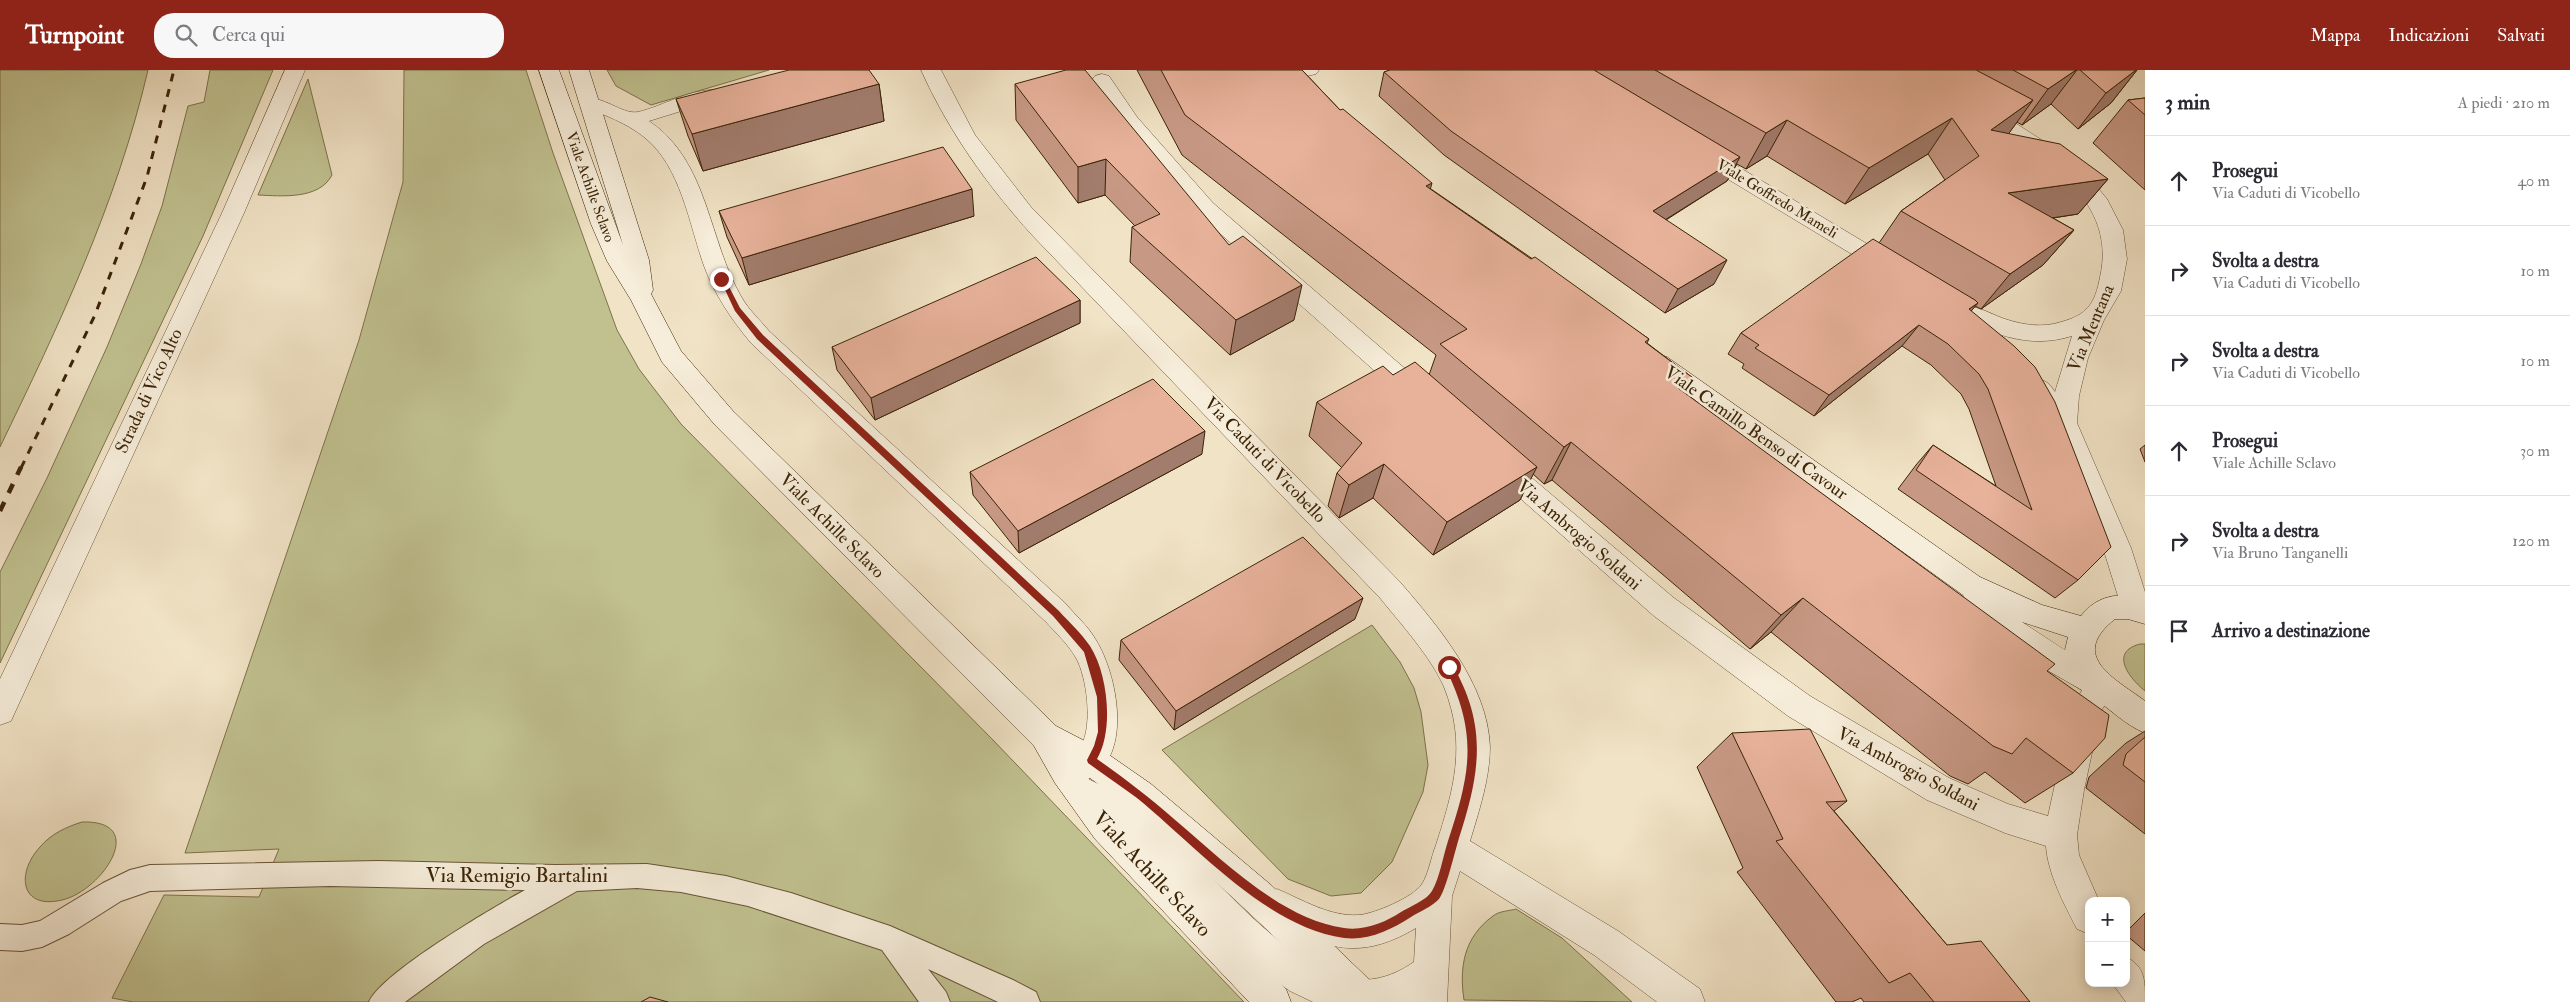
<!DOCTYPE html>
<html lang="it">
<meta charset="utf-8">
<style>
:root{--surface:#fff;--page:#f7f7f7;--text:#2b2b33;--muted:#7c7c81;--line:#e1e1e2;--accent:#8f2418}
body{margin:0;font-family:"IM FELL Double Pica",serif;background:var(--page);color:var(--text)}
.controls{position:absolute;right:15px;bottom:15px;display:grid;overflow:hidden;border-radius:10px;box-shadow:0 2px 12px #0003}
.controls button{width:45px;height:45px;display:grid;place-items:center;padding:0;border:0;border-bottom:1px solid var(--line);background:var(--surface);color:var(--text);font:25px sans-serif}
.stop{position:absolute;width:15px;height:15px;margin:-11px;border:4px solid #8f2418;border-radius:50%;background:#fff}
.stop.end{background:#8f2418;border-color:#fff;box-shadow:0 1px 5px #0008}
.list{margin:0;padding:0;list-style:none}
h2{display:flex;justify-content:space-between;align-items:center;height:65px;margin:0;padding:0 20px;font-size:21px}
h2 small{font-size:16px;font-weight:400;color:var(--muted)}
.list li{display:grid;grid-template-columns:32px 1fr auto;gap:15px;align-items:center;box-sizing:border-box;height:90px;padding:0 20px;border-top:1px solid var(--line)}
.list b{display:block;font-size:19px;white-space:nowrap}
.list p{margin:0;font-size:16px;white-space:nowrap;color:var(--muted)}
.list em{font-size:16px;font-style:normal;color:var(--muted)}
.icon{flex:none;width:28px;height:28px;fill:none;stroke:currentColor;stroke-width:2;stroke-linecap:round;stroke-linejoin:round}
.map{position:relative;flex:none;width:2145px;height:932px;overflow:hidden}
header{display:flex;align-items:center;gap:30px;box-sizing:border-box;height:70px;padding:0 25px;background:var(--accent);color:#fff}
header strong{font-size:24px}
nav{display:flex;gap:28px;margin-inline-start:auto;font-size:18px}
.search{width:350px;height:45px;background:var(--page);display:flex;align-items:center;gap:12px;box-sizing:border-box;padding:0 18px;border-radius:20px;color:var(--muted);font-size:19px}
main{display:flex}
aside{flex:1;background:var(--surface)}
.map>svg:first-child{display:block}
</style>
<header>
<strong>Turnpoint</strong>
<div class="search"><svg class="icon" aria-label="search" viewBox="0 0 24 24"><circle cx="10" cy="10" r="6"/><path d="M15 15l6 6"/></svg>Cerca qui</div>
<nav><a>Mappa</a><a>Indicazioni</a><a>Salvati</a></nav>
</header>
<main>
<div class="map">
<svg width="2145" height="932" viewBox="0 0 2145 932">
<rect width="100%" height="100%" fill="#f1e3c6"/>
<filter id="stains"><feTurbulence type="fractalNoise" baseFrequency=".004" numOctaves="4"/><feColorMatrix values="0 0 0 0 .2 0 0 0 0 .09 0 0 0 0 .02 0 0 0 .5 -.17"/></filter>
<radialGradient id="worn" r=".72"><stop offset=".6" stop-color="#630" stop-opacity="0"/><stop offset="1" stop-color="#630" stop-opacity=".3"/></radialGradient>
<!-- green -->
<g fill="#c1c190" stroke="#7e724b">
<path d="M0,0H148C117,133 59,255 0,377Z"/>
<polygon points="210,0 273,0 203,166 0,593 0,502 47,408 107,277 141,194 162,136 188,36 204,32"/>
<polygon points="404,0 526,0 553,83 617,260 639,299 681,354 993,670 1244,932 133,932 112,928 164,825 259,827 279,779 185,783 359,270 403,112"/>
<polygon points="607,0 769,0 651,35 616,16"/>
<path d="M308,9L332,105C319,130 281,126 258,125Z"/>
<polygon points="1372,555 1400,592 1414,618 1421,642 1428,695 1423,722 1392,792 1361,823 1331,826 1288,809 1162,680"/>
<path d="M2140,574H2145V621C2129,608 2109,582 2140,574Z"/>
<path d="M82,752C150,750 102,821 62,830C20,840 16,803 40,777C51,764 66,757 82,752Z"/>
<path d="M1516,839L1562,868L1632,932L1464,930C1459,897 1464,867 1493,846C1499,841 1509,841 1516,839Z"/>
</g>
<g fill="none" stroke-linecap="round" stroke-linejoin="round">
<defs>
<path id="lane" d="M379,791L555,795L647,794L726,806L791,823L890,856L1013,910L1036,922L1040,932H998L928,899L946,922L950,932H919L882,880L748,836L681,822L637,818L577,821L484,874L405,932H369C381,903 494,837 525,820L330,816L150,821L121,831L69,864L42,877L22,881L0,880V854L22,855L40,851L103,813L130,800L150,795Z"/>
<g id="street">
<polygon points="285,0 305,0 244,143 11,651 0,655 0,609 222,143"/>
<path d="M921,0H941L975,65L1031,137L1400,512C1438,556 1488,615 1490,677C1490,708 1479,741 1470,771L1618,861L1700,919L1705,932H1657L1594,885L1460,801L1452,826L1447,932H1313L1290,921L1260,900L1231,875L1122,766L1069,732L1064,721L1067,715L1060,712L1055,702L1060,692C1069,687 1076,684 1081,676C1093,656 1087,607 1076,588C1068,574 1056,563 1046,552L751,273C731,249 715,225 704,196C689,154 681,96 644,67C625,52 605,45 583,37L580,33L583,29C602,24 622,45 638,42C661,37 698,15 720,21L723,25L720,29L649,51C709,91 708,171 742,228C749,240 760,250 769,261L1066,534C1076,546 1088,556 1096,570C1117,604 1134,686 1088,709C1160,739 1212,815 1271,864C1289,880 1311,898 1334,905C1364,915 1389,909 1414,892L1416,858C1355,894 1323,876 1265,848L1260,836L1265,824L1277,819C1303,830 1330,847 1359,845C1374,844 1414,827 1422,814C1429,803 1431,787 1436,775C1454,719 1467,674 1444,617C1431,587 1401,554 1380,528L1032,165C987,115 949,62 921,0Z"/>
<polygon points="1285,0 1319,0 1316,4 1293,9 1286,7 1283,3"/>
<polygon points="1102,4 1109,6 1137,47 1213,133 1431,321 1435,328 1431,335 1422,337 1413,335 1197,143 1122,55 1092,10 1095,6"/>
<path d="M1979,35L2012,51L2065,85L2088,106L2107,129L2123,160L2127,189L2121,221L2104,250L2088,288L2079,326L2077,353L2131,478L2145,522V548L2136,551L2126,548L2122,539L2103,478L2053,357L2027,318L2030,311C2043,308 2048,311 2055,322L2072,266C2029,279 1999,265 1959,249L1955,243L1959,237C1974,233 1990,244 2005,249C2023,255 2043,258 2061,252C2087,245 2095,234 2100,207C2119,125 2032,79 1972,45L1969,41L1972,37Z"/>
<polygon points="1700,76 1707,78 1899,193 1902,198 1899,203 1891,206 1883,203 1693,88 1689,83 1693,78"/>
<path d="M1498,384L1507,387L1674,528L1810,626L1949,708L2008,734L2048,746L2072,636L2090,608L2101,604L2112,608L2116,617L2101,641L2084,720L2077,765L2079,785L2099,831H2089V864L2077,859C2064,834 2048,804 2046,776L2005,763L1927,730L1788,646L1654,546L1489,401L1485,394L1489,387Z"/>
<path d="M2126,887C2145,897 2145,909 2145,932H2126L2112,913H2126Z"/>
</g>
<g id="secondary">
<path d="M539,0H559L623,175L569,0H589L649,190L653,220L651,224L681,281L733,341L1056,656L1102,680L1151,714L1271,815L1379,919L1384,932H1341C1260,852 1178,772 1086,705L1117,747L1286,919L1291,932H1249L1095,769L1055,713L1034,676L715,355L662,292L631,230L607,191L591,154Z"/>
<path d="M1658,284L1667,287L1980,507L2042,535L2081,546C2097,525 2121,521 2145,530V554L2128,549H2115C2068,586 2114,608 2145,631V663C2125,655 2109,638 2091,626C2050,599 1982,572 1963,525L1649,299L1646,293L1649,287ZM2022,552L2068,567L2065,580Z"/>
</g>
</defs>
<!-- lane casing -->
<use href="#lane" stroke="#695436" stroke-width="2"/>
<!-- street casing -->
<use href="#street" stroke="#695436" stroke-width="1"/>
<!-- secondary casing -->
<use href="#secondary" stroke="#3c2406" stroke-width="1"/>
<!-- lane -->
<use href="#lane" fill="#f6edda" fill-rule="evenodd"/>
<!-- street -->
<use href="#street" fill="#f6edda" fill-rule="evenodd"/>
<!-- secondary -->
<use href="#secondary" fill="#f6edda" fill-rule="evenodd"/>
<!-- rail-far1 -->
<polyline stroke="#3c2406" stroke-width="3" stroke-dasharray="8 8" stroke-linecap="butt" points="21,398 95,245 147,107 174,0"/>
<!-- rail -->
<polyline stroke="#3c2406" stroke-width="4.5" stroke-dasharray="10 10" stroke-linecap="butt" points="0,441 21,397"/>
</g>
<!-- wall -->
<g fill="#c79884" stroke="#3c2406">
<polygon points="1137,0 1302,0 1340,40 1431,119 1649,269 1647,273 1693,308 1684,322 2047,601 2073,703 2025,733 1985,702 1968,714 1950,706 1771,562 1750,579 1552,410 1544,414 1533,404 1520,430 1433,485 1373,428 1339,448 1328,436 1337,403 1342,398 1309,366 1317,332 1393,305 1429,305 1436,285 1182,85"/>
<polygon points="1390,0 2137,0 2111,33 2078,59 2051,34 2022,55 2017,52 2008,64 2108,109 2078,144 2053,148 2074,160 2043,195 1981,239 1975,236 1971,241 2078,510 2055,528 1898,419 1916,395 1933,375 1996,416 1969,339 1961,324 1931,295 1902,276 1814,346 1742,298 1744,294 1728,284 1741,263 1879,173 1901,141 1945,110 1928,84 1845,134 1767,86 1746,99 1737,94 1727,111 1666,150 1714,214 1665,243 1444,85 1379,26 1384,2"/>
<polygon points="879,14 884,51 703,101 688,66 676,29"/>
<polygon points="1015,14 1229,175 1294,250 1230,285 1130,192 1132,157 1135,156 1105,125 1078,133 1016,50"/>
<polygon points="2145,28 2145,120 2093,73 2128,30"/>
<polygon points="719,141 974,146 749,215 727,167"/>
<polygon points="1080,230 1080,253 875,350 837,300 832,277"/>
<polygon points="2145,375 2145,392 2140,379"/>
<polygon points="1202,384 1019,483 973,425 970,402"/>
<polygon points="1355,549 1174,660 1119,590 1121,570"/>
<polygon points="2145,661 2145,764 2086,718 2089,707 2126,673"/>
<polygon points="1732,663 1847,731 1834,741 1947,875 2030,932 1864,932 1861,928 1852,932 1836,932 1737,802 1743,798 1697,697"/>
<polygon points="2145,843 2145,881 2126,865 2126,862"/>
</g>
<!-- shaded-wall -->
<g fill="#a27c6c" stroke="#3c2406">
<polygon points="2076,0 2077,0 2051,34 2022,55 2048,19"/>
<polygon points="2136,0 2137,0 2111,33 2078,59 2106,23"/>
<polygon points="879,14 884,51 703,101 692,64"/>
<polygon points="2033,30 2007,66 1991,60"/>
<polygon points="1952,48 1928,84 1845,134 1869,98"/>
<polygon points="1787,50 1767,86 1746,99 1766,63"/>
<polygon points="1740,87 1727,111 1641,165 1653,141"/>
<polygon points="1106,89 1105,125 1078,133 1078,97"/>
<polygon points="2108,109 2078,144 1980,159 2008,123"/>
<polygon points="1432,113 1421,153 1426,116"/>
<polygon points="972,119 974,146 749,215 742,188"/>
<polygon points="2074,160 2043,195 1981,239 2010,204"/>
<polygon points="1727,190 1714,214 1665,243 1678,219"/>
<polygon points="1302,215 1294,250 1230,285 1236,250"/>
<polygon points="1080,230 1080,253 875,350 871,328"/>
<polygon points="1978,233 1961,253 1969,239"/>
<polygon points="1919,255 1902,276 1814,346 1829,325"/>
<polygon points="1693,308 1670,346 1678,318"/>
<polygon points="1205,361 1202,384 1019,483 1018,461"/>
<polygon points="1571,372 1552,410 1544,414 1564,377"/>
<polygon points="1384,394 1373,428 1339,448 1349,415"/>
<polygon points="1537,397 1520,430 1433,485 1447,452"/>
<polygon points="1363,528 1355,549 1174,660 1176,641"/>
<polygon points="1803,528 1771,562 1750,579 1781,545"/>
</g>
<!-- building -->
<g fill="#e7b19a" stroke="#3c2406">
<polygon points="789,0 869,0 879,14 692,64 676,29"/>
<polygon points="1066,0 1085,0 1229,175 1243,166 1302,215 1236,250 1132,157 1160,144 1106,89 1078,97 1015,14"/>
<polygon points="1161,0 1302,0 1340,40 1343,39 1432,113 1426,116 1531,189 1535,187 1649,269 1645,272 1693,308 1678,318 2055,594 2047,601 2109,645 2105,668 2073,703 2026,668 2012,684 1993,676 1803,528 1781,545 1571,372 1564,377 1440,274 1467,259 1185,45"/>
<polygon points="1390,0 1594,0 1740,87 1653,141 1727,190 1678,219 1451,61 1384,2"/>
<polygon points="1655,0 1976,0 2033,30 1991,60 2060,74 2108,109 2008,123 2074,160 2010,204 1901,141 1979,86 1952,48 1869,98 1787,50 1766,63"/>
<polygon points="2013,0 2076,0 2048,19"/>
<polygon points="2080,0 2136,0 2106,23"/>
<polygon points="2145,28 2145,45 2128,30"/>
<polygon points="943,77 972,119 742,188 719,141"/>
<polygon points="1873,169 1975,230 1978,233 1969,239 2014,276 2035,297 2055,332 2111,477 2078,510 1916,400 1933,375 2032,440 1988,319 1979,304 1948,274 1919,255 1829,325 1755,278 1759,275 1741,263"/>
<polygon points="1036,187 1080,230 871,328 832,277"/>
<polygon points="1415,292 1537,397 1447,452 1384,394 1349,415 1337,403 1362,373 1317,332 1383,296 1393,305"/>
<polygon points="1153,309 1205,361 1018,461 970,402"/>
<polygon points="1303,467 1363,528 1176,641 1121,570"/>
<polygon points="1810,659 1847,731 1826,732 1947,875 1981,871 2030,932 1934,932 1910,903 1889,913 1776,771 1783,769 1732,663"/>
<polygon points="2145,667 2145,712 2123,695 2126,684"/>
<polygon points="650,927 668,932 641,932"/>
</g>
<!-- route -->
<path fill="#8f2418" d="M719,207H724L740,238L763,265L1059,541C1069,552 1081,563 1090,576C1108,604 1114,660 1097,689C1124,708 1149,727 1174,749C1222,789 1280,849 1344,858C1364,861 1384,853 1401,842C1409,837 1427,830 1432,821C1440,807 1443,786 1448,771C1471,702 1478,664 1445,597L1446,594H1452C1488,656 1480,703 1459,768C1455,781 1446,820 1439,829C1433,836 1419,842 1411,847C1391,860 1368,871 1344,868C1266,857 1196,776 1137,728C1121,716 1104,705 1088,693L1087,690L1094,676L1098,662L1097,627L1084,582L1053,546L757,269L735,241Z"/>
<g text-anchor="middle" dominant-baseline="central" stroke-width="5" stroke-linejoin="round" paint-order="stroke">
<!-- far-street labels -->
<g font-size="15" fill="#3c2406" stroke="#f6edda">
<text transform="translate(590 117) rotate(70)">Viale Achille Sclavo</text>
<text transform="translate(1777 129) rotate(31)">Viale Goffredo Mameli</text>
</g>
<!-- street labels -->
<g font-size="18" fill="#3c2406" stroke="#f6edda">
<text transform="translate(2091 258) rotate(-67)">Via Mentana</text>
<text transform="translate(149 321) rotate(-65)">Strada di Vico Alto</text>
<text transform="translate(1756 363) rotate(35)">Viale Camillo Benso di Cavour</text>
<text transform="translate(1265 390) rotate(46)">Via Caduti di Vicobello</text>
<text transform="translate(832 456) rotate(45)">Viale Achille Sclavo</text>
<text transform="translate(1579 465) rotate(41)">Via Ambrogio Soldani</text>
<text transform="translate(1908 699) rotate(28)">Via Ambrogio Soldani</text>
</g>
<!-- near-street labels -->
<g font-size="21" fill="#3c2406" stroke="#f6edda">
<text transform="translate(1152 804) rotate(47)">Viale Achille Sclavo</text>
<text x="517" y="805">Via Remigio Bartalini</text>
</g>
</g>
<rect width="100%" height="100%" filter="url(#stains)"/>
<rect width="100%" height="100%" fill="url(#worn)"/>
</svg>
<div class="controls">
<button>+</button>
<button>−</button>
</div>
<div class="stop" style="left:1449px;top:597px"></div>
<div class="stop end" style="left:721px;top:209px"></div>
</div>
<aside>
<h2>3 min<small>A piedi · 210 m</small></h2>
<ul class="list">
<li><svg class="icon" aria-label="ahead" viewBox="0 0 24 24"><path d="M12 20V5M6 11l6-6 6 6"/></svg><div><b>Prosegui</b><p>Via Caduti di Vicobello</p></div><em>40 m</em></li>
<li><svg class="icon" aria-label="right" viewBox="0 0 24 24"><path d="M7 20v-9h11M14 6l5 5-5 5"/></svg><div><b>Svolta a destra</b><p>Via Caduti di Vicobello</p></div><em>10 m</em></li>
<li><svg class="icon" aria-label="right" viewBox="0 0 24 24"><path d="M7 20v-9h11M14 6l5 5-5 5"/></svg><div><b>Svolta a destra</b><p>Via Caduti di Vicobello</p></div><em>10 m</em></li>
<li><svg class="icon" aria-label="ahead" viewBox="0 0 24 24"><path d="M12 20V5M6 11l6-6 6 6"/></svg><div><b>Prosegui</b><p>Viale Achille Sclavo</p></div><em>30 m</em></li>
<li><svg class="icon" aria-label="right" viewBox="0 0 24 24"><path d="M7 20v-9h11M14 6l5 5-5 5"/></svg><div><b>Svolta a destra</b><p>Via Bruno Tanganelli</p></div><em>120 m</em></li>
<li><svg class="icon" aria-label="arrive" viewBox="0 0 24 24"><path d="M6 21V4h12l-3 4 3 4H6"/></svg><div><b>Arrivo a destinazione</b></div></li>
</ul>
</aside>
</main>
